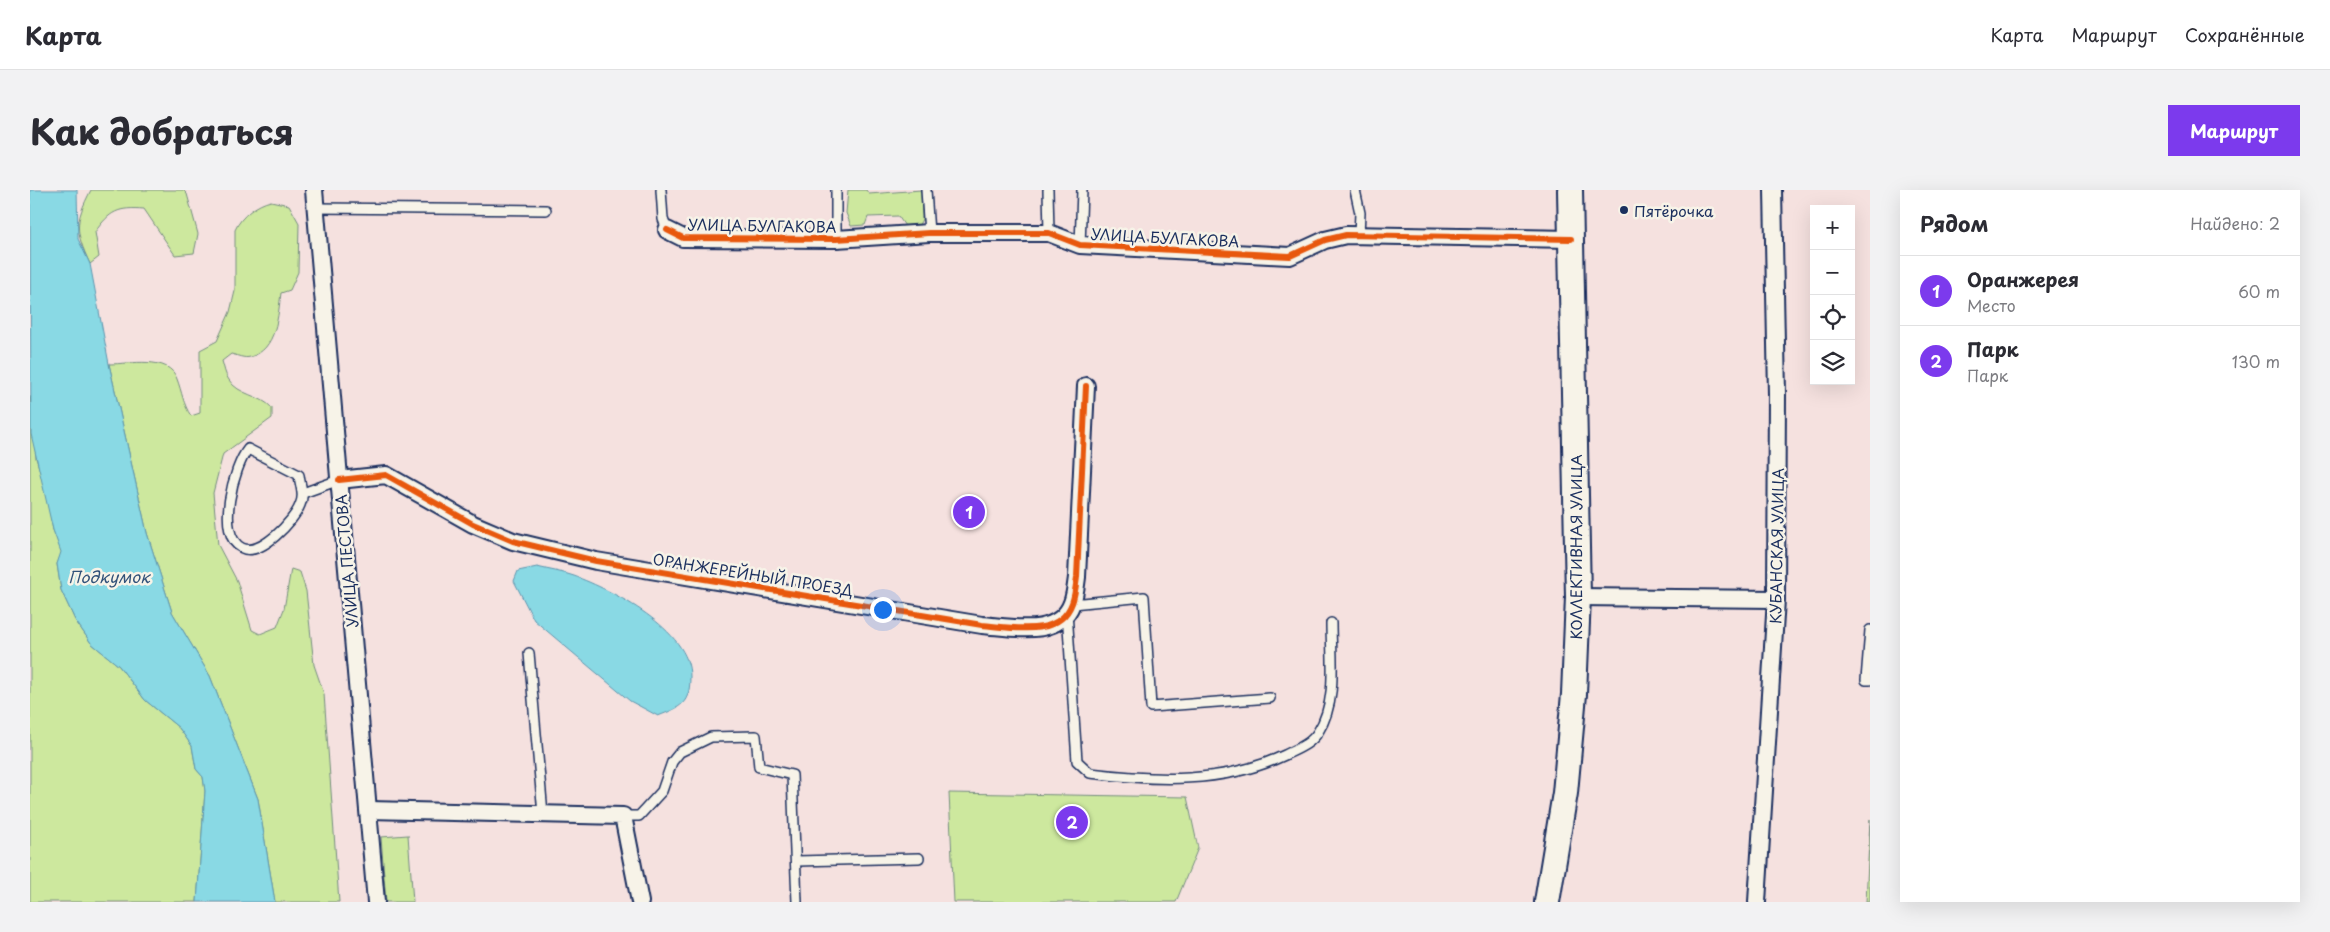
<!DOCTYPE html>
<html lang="ru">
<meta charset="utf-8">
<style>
:root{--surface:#fff;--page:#f2f2f3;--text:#2b2b33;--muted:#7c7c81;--line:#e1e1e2;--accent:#7c3aed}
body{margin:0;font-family:"Playpen Sans",sans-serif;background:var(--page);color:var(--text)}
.controls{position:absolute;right:15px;top:15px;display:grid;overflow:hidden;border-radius:0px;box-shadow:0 5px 20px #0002}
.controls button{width:45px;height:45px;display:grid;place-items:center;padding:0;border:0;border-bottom:1px solid var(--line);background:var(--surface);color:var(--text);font:25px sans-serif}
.you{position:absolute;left:852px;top:419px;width:18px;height:18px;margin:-12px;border:4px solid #fff;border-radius:50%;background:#1a73e8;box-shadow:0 0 0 8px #1a73e833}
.badge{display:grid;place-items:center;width:32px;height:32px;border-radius:50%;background:var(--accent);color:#fff;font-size:16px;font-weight:700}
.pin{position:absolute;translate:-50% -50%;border:2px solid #fff;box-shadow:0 1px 5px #0006}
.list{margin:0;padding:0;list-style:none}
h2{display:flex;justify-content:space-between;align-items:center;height:65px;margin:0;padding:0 20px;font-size:21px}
h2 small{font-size:16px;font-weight:400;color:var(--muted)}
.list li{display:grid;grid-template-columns:32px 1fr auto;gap:15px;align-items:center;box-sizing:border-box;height:70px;padding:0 20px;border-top:1px solid var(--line)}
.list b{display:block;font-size:19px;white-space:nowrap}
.list p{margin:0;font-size:16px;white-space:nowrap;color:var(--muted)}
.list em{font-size:16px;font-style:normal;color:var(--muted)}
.icon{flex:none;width:28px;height:28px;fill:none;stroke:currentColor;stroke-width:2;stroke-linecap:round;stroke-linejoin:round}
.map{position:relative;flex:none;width:1840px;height:712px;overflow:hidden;border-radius:0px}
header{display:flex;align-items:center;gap:30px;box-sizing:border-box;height:70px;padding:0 25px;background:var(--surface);border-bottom:1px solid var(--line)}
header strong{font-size:24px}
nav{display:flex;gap:28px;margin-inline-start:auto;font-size:18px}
.intro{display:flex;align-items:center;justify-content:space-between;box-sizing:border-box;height:120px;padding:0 30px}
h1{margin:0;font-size:35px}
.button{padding:12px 22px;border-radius:0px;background:var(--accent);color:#fff;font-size:18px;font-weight:700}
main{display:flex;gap:30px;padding:0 30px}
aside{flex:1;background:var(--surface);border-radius:0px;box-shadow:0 5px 20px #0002}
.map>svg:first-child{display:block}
</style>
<header>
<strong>Карта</strong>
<nav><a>Карта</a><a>Маршрут</a><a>Сохранённые</a></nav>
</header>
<div class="intro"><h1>Как добраться</h1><a class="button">Маршрут</a></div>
<main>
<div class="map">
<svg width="1840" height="712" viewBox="0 0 1840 712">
<rect width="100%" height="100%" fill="#f5e1df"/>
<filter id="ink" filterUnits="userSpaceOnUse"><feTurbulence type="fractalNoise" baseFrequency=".02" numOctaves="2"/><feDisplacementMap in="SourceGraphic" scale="10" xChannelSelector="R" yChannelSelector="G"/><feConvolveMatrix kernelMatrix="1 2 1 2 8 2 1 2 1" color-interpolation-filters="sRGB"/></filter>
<g filter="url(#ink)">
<!-- green -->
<g fill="#cde89e" stroke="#748c7e">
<path d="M61,0H153L157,4L168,44L164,63L145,65L114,19C88,17 80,21 65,42L69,67L60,74C45,41 44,33 61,0Z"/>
<polygon points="818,0 836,0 839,4 891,0 892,29 889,35 885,37 875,36 868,26 838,27 835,35 821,36 816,23"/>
<path d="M241,11L259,15L269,33L268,82L260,100L251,103C248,124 247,160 220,167C215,169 206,165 201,164L192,171C194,177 195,185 199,190C208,205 231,205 242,218V228L193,264L183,303L188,355L207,391L222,440L230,444L247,437L254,419L261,379L270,382L276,401L284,475L294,504L309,712H245L228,609L180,486L142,422L117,343L79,174C100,174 139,165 147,189C152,202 153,214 161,226L170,223V160L187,151L200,122L205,101V40C211,26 227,14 241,11Z"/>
<polygon points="0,206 6,268 15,297 23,340 32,362 27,374 31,400 45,430 61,453 89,476 115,510 149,538 162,556 166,579 173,587 175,601 167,712 0,712"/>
<polygon points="919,603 1157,607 1168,658 1146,712 924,712"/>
<polygon points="1840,629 1840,712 1836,712"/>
<polygon points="378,645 383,712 356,712 351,647"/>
</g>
<!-- water -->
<g fill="#89d9e4" stroke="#5d95ae">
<polygon points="0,0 47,0 48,49 60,74 79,174 117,343 142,422 180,486 228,609 245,712 167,712 175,601 173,587 166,579 162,556 149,538 115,510 89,476 61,453 45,430 31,400 27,374 31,362 23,340 1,244"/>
<path d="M507,377C519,380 533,382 544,386C582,400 661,440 660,487C660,514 651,517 628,526L600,511L504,430L484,391L488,381Z"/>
</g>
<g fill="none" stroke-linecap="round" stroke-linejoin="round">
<defs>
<g id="lane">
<polyline points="631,0 633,29 637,40"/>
<polyline points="896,0 899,43"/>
<polyline points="1018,0 1019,43"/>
<polyline points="1325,0 1330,23 1329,45"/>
<polyline points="285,18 516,20"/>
<polyline points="806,49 806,0"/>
<polyline points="1050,55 1052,0"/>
<path d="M218,259L269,285C270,296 275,305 270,315C264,331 230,367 212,358C185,345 204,276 218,259Z"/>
<polyline points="273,303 309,290"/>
<polyline points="1042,414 1114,407 1121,517 1240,508"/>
<path d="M1037,422L1047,571L1060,583C1126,591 1194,594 1255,565C1267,559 1281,554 1288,542C1308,511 1301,468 1301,433"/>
<polyline points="1840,440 1836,490 1840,490"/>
<polyline points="499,463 513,624"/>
<polyline points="593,626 609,626 632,601 642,572 650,562 681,547 726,546 729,577 762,585 767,712"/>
<polyline points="767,671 889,668"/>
</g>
<g id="street">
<polyline points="284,0 346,712"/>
<polyline points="637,40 653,48 806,49 899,43 1019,43 1050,55 1260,66 1295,50 1316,45 1541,49"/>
<path d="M309,290L356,285L443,334L483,351L566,371L952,435C981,437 1029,449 1042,413C1045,405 1046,395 1047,387L1056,196"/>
<polyline points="1548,407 1746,409"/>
<polyline points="339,620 593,626 610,712"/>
<polyline points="1727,712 1746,409 1747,204 1743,0"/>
</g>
<polyline id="secondary" points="1517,712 1535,603 1544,504 1548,407 1540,0"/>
</defs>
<!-- lane casing -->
<use href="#lane" stroke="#1b2f5e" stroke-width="12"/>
<!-- street casing -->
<use href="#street" stroke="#1b2f5e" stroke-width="20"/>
<!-- secondary casing -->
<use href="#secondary" stroke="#1b2f5e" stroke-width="28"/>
<!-- lane -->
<use href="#lane" stroke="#f7f3e8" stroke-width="9"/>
<!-- street -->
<use href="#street" stroke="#f7f3e8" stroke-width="16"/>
<!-- secondary -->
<use href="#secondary" stroke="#f7f3e8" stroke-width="24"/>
<defs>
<g id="cycleway">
<polyline points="637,40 653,48 806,49 899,43 1019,43 1050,55 1260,66 1295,50 1316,45 1541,49"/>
<path d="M309,290L356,285L443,334L483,351L566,371L952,435C981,437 1029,449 1042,413C1045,405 1046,395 1047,387L1056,196"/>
</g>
</defs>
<!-- cycleway casing -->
<use href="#cycleway" stroke="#f7f3e8" stroke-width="9"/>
<!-- cycleway -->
<use href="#cycleway" stroke="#e8590c" stroke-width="6"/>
</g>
</g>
<!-- markers -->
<circle fill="#1b2f5e" stroke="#f7f3e8" stroke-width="2" cx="1594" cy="20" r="5"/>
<g text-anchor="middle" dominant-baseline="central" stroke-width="5" stroke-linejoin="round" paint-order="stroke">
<!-- poi labels -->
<g font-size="15" fill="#1b2f5e" stroke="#f7f3e8" text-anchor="start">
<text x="1604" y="20">Пятёрочка</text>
</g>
<!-- street labels -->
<g font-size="15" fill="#1b2f5e" stroke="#f7f3e8">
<text transform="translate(732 35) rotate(1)">УЛИЦА БУЛГАКОВА</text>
<text transform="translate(1135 47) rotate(3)">УЛИЦА БУЛГАКОВА</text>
<text transform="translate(1746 356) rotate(-89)">КУБАНСКАЯ УЛИЦА</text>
<text transform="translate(1545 357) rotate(-90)">КОЛЛЕКТИВНАЯ УЛИЦА</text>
<text transform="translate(316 371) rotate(-95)">УЛИЦА ПЕСТОВА</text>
<text transform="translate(723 384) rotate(9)">ОРАНЖЕРЕЙНЫЙ ПРОЕЗД</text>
</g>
<!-- water labels -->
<g font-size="16" font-style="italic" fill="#315179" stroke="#f7f3e8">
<text x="79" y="386">Подкумок</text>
</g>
</g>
</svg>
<div class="controls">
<button>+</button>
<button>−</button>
<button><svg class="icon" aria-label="locate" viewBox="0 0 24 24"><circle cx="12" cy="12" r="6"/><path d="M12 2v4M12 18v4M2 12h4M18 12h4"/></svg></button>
<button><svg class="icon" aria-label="layers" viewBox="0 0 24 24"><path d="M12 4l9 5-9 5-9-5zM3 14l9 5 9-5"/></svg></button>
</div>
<div class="you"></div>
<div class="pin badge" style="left:939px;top:322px">1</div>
<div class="pin badge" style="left:1042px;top:632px">2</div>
</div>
<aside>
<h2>Рядом<small>Найдено: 2</small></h2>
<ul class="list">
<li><span class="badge">1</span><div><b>Оранжерея</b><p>Место</p></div><em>60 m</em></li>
<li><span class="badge">2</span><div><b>Парк</b><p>Парк</p></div><em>130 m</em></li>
</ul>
</aside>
</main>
